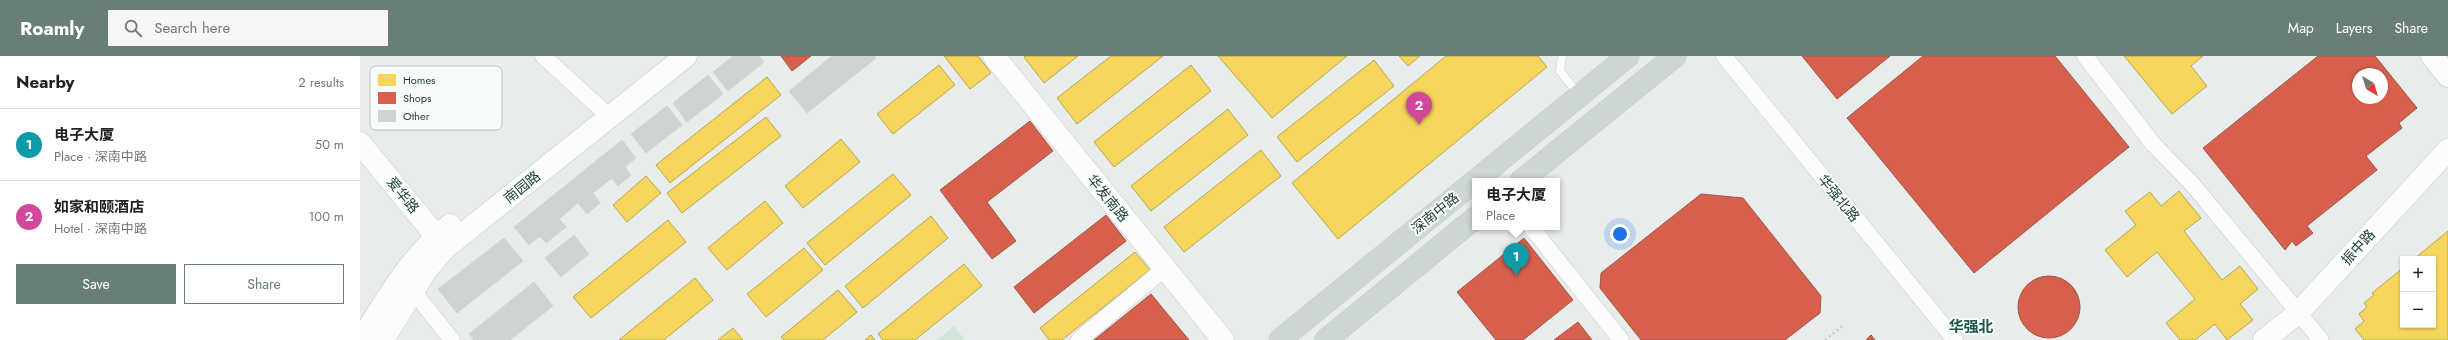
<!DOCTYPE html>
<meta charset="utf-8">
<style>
:root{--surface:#fff;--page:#f6f6f6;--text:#202124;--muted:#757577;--line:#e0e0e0;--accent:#697e78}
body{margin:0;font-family:Jost,"Noto Sans SC",sans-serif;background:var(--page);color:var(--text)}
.controls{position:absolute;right:12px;bottom:12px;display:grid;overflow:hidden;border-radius:0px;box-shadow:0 1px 3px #0004}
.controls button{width:36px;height:36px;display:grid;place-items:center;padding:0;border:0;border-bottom:1px solid var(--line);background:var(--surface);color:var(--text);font:20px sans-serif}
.compass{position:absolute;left:1992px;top:12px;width:36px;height:36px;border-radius:50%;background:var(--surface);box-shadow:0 1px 3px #0004;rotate:142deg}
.you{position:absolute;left:1260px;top:178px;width:14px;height:14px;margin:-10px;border:3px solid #fff;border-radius:50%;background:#1a73e8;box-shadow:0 0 0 6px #1a73e833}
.badge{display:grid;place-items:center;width:26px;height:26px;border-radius:50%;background:var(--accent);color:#fff;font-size:13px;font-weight:700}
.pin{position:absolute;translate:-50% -33px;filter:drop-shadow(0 1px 2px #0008)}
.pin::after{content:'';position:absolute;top:21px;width:14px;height:12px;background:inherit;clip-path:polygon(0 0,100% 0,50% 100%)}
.popup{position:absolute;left:1112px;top:122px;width:88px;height:52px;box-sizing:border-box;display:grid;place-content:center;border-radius:0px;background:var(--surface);filter:drop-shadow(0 1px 3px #0005);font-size:13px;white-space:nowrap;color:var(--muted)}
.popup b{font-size:15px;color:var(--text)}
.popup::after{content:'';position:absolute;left:50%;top:100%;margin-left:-8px;border:8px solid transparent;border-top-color:var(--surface)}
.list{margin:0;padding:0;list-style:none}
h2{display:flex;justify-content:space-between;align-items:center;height:52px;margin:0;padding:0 16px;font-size:17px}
h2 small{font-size:13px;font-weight:400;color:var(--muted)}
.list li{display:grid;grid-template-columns:26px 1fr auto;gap:12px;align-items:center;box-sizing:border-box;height:72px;padding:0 16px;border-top:1px solid var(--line)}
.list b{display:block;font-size:15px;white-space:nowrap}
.list p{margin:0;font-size:13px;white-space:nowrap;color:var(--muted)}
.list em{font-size:13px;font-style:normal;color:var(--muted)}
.actions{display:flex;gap:8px;padding:12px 16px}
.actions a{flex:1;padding:9px 0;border:1px solid var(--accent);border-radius:0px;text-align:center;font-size:14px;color:var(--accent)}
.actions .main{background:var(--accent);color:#fff}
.icon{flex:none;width:22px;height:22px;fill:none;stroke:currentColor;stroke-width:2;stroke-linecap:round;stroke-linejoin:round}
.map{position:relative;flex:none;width:2088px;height:284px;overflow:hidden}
header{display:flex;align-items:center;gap:24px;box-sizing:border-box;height:56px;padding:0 20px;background:var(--accent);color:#fff}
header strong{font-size:19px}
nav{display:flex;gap:22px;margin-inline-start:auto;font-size:14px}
.search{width:280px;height:36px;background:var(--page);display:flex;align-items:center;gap:10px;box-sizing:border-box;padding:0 14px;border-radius:0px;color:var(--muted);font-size:15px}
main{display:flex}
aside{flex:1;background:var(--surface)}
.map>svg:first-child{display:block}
</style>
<header>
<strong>Roamly</strong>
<div class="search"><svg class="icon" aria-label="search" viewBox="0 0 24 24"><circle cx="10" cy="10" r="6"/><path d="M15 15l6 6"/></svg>Search here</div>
<nav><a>Map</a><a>Layers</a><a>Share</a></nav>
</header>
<main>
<aside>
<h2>Nearby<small>2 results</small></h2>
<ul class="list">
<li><span class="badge" style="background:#0f9aa8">1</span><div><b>电子大厦</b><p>Place · 深南中路</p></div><em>50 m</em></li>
<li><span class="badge" style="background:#d1479c">2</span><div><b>如家和颐酒店</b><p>Hotel · 深南中路</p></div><em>100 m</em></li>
</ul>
<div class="actions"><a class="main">Save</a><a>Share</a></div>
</aside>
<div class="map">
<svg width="2088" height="284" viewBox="0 0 2088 284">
<rect width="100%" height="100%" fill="#e8edeb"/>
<!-- green -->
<polygon fill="#d1e6d8" points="594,270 605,284 577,284"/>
<!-- homes -->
<g fill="#f6d55c" stroke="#b7a952">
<polygon points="584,0 618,0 631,17 610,33"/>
<polygon points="666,0 718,0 684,27 664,1"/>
<polygon points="751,0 803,0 717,68 697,42"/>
<polygon points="858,0 987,0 912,62"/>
<polygon points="1039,0 1060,0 1048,10"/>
<polygon points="1086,0 1178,0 1187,11 978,183 932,127"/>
<polygon points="1764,0 1843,0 1831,10 1847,30 1812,58"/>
<polygon points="1014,4 1034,30 937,106 917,81"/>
<polygon points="579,9 595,29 533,78 517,58"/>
<polygon points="831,9 851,35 754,111 734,86"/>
<polygon points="407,21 421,39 310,127 296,109"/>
<polygon points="868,53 888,79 791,155 771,130"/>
<polygon points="406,61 421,80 322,157 307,137"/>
<polygon points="481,83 500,106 443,152 425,130"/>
<polygon points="901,94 921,120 824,196 804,171"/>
<polygon points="533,118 551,139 465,209 447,187"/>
<polygon points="286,120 301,137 267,166 253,149"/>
<polygon points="1819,135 1841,162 1824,175 1862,224 1880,210 1898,233 1880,248 1893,264 1867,284 1855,268 1835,284 1820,284 1806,267 1835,243 1797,196 1767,221 1745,194 1776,169 1765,155 1790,136 1801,150"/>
<polygon points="405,145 423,167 367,214 348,192"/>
<polygon points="571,160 588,182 503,252 485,230"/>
<polygon points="308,164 326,186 231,262 213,241"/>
<polygon points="2088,175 2088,284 2004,284 1995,273 2004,265 1999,258 2007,251 2004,247 2014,239 2012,237 2043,212 2043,269 2073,269 2073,203 2054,203"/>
<polygon points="444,192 463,214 406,261 387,238"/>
<polygon points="775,196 790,214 702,284 689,284 680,272"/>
<polygon points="604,208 622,230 555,284 523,284 518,278"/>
<polygon points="335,222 353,244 304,284 259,284"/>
<polygon points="478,234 497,256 463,284 424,284 421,281"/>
<polygon points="373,272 383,284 358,284"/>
<polygon points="511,279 515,284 505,284"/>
</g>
<!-- shops -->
<g fill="#d6604d" stroke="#a15747" fill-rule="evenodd">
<polygon points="421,0 451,0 432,15"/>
<polygon points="1442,0 1530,0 1477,43"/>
<polygon points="1563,0 1695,0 1769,91 1614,217 1487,62"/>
<path d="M1958,0H2015L2057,52L2039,67L2042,72L2006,100L2017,114L1947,170L1953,177L1936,190L1932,185L1925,194L1843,92ZM1998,18H2022V42H1998Z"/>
<polygon points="670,65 693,95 627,146 656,185 632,203 580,134"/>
<polygon points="1341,138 1383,142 1461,240 1460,257 1425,284 1281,284 1240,232 1241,217"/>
<polygon points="746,159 766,185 674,257 654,231"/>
<polygon points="1164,182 1213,244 1163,284 1136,284 1097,236"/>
<circle cx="1689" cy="251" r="31"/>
<polygon points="791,238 829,284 734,284"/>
<polygon points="1218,266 1232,284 1194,284"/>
<polygon points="1511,279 1515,284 1506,284"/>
</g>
<!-- building -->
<g fill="#cfd4d2" stroke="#d1d6d4">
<polygon points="373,0 399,0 404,6 368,35 353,16"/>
<polygon points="472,0 514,0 516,2 447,57 429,35"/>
<polygon points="348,19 363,38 327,66 313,47"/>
<polygon points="307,50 322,69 286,97 271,78"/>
<polygon points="262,84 276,102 265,111 271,119 258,130 252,122 233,137 240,147 227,158 218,147 199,163 206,171 186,187 180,180 169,189 154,171"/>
<polygon points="214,179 229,198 201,221 185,202"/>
<polygon points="144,182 163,205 97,257 78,233"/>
<polygon points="174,226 193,250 150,284 114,284 109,278"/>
</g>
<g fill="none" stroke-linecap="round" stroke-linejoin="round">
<defs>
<polyline id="lane" points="1202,0 1200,15 1219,39"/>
<g id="street">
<polyline points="183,0 250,61"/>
<polyline points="1364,0 1595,284"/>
<polyline points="1725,0 1794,89 1833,129 1961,284"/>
<polyline points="1171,171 1261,284"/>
<polyline points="53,235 92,284"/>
<polyline points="719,284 804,213"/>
</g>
<g id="secondary">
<polyline points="634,0 863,284"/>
<polyline points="2072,0 2088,20"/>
<polyline points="0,87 85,191"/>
<path d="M1,284C27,242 51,200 90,169"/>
<polyline points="23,284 67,213 85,192 326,0"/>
<polyline points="1904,284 1938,257 2088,94"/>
</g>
<g id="primary">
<polyline points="1161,125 1315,0"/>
<polyline points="920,284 1268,0"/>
<polyline points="966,284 1115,162"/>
</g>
</defs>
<!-- lane casing -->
<use href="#lane" stroke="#c5cac8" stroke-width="9"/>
<!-- street casing -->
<use href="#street" stroke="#c5cac8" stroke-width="17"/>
<!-- secondary casing -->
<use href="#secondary" stroke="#c3cbc8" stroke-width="23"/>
<!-- primary casing -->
<use href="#primary" stroke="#c3ccc9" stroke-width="23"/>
<!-- path -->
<polyline stroke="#c3ccca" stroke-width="2.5" stroke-dasharray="2 3" stroke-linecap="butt" points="1465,284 1484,269"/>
<!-- lane -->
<use href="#lane" stroke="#fcfcfc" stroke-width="8"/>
<!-- street -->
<use href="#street" stroke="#fcfcfc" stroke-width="16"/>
<!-- secondary -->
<use href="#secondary" stroke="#fcfcfc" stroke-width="22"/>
<!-- primary -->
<use href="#primary" stroke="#cfd7d5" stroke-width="22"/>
</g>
<g text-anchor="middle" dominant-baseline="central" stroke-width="4" stroke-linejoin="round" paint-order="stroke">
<!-- street labels -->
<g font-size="14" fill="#24423a" stroke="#f7fbf9">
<text transform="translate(162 131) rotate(-39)">南园路</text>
<text transform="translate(43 139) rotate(51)">爱华路</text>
<text transform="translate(748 142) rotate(51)">华发南路</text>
<text transform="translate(1479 142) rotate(51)">华强北路</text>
<text transform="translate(1075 157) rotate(-39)">深南中路</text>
<text transform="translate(1998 191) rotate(-48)">振中路</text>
</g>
<!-- neighbourhood labels -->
<g font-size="15" font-weight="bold" fill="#1f5548" stroke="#f7fbf9">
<text x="1611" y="271">华强北</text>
</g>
</g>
<!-- legend -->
<rect x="10" y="10" width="132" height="64" rx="6" fill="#f7fbf9" stroke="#b8c4c0" stroke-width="1"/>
<rect x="18" y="18" width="18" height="12" fill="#f6d55c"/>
<rect x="18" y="36" width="18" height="12" fill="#d6604d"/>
<rect x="18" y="54" width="18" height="12" fill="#cfd4d2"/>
<g font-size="11" fill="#24423a">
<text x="43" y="28">Homes</text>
<text x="43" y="46">Shops</text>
<text x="43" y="64">Other</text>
</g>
</svg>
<div class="controls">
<button>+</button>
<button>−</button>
</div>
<svg class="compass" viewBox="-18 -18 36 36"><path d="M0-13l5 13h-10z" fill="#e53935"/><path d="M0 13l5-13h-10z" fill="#757577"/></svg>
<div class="you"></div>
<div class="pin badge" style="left:1156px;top:220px;background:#0f9aa8">1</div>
<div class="popup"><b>电子大厦</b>Place</div>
<div class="pin badge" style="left:1059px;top:69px;background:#d1479c">2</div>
</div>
</main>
